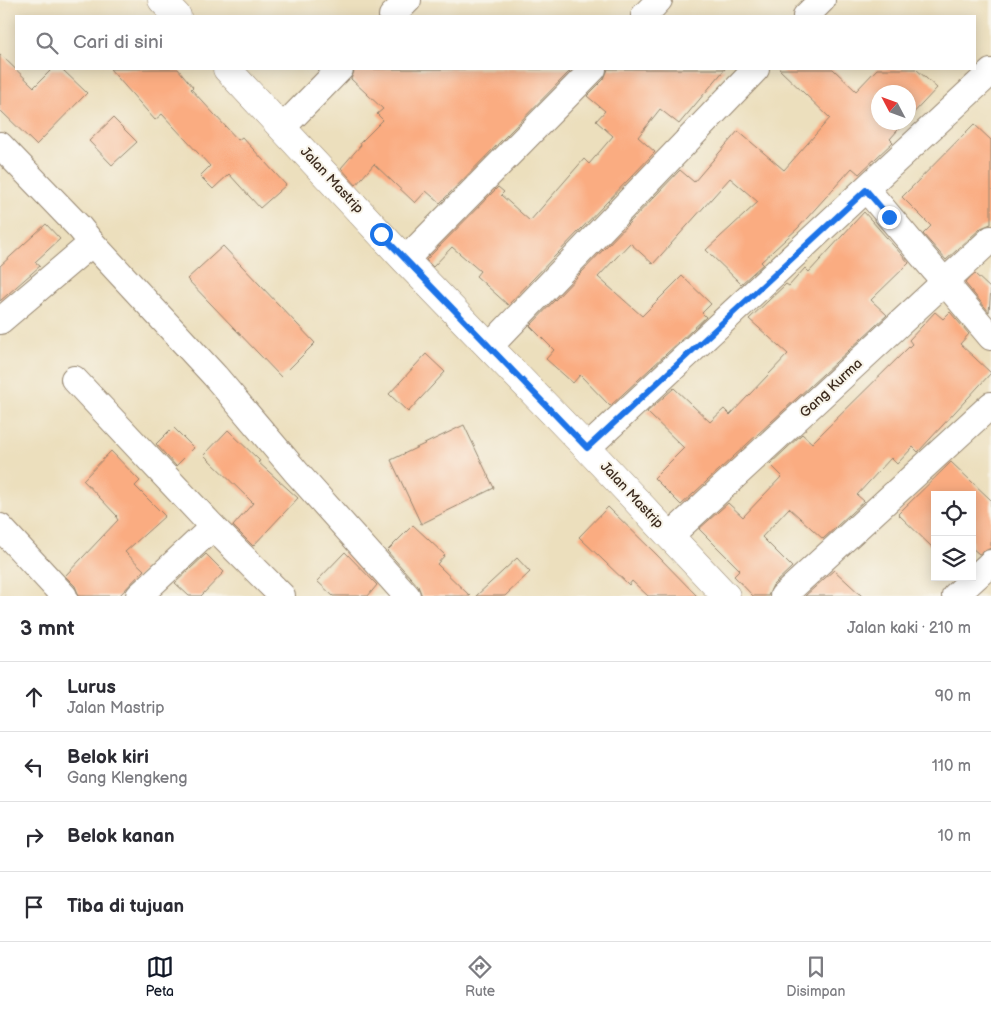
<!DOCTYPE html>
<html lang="id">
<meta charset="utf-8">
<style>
:root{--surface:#fff;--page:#f2f2f3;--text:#2b2b33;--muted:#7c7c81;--line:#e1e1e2;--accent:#111827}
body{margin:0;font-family:"Balsamiq Sans",sans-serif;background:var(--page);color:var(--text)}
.controls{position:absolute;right:15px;bottom:15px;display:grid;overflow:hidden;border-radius:0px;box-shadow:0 2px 12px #0003}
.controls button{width:45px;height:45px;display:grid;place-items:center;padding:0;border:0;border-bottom:1px solid var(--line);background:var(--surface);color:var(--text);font:25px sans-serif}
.compass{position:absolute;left:871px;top:85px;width:45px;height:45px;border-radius:50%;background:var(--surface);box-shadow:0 2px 12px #0003;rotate:311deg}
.stop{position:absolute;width:15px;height:15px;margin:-11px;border:4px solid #1a73e8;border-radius:50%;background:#fff}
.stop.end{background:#1a73e8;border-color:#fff;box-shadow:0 1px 5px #0008}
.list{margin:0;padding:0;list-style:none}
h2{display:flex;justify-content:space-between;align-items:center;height:65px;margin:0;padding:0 20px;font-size:21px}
h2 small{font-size:16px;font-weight:400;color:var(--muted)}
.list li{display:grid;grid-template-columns:32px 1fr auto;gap:15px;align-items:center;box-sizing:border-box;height:70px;padding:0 20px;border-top:1px solid var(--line)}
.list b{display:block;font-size:19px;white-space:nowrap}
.list p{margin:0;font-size:16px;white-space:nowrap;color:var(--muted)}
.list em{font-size:16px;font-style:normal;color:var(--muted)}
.icon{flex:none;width:28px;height:28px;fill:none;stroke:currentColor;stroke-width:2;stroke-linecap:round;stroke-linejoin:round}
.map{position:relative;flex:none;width:991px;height:596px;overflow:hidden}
.search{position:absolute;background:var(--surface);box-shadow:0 2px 12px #0003;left:15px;right:15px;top:15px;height:55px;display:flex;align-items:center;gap:12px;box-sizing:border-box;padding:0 18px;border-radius:0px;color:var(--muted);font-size:19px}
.sheet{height:345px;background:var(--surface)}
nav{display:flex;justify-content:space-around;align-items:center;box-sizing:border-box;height:70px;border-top:1px solid var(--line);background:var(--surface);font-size:14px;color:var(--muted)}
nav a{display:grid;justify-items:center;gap:2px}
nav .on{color:var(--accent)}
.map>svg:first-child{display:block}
</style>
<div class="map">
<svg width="991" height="596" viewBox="0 0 991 596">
<rect width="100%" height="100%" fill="#f7f3e8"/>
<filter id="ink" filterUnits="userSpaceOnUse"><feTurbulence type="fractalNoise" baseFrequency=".02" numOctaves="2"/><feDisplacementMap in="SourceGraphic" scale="10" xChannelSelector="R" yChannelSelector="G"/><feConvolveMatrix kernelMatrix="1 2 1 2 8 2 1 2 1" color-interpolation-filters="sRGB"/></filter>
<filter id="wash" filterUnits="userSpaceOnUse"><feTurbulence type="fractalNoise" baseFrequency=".0096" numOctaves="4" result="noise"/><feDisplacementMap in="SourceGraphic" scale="20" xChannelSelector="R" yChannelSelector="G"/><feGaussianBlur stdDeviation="1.12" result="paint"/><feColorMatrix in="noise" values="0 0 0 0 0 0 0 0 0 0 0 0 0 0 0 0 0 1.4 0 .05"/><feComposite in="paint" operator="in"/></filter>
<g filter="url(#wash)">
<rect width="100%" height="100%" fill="#ecdfbd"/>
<g id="blocks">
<!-- building -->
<g fill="#faac81">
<polygon points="0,54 34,87 52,69 62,69 87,93 36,145 0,110"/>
<polygon points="110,69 178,69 193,87 191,89 238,140 242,137 286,185 260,208 229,174 213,189 200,176 210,166 162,114 155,120"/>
<polygon points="355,69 572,69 440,203 426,191 415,203 374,164 356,185 341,168 361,145 360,143 383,120 377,114 383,109 351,79"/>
<polygon points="608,69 725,69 679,124 660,109 638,137 655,152 508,305 476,276 480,271 452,247 433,267 426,260 498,187 504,192 501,195 530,221 584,159 589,164 613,136 596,121 605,111 587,96 604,79"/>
<polygon points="779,69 833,69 856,91 877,69 916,69 937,88 908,119 908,92 878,92 878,122 905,122 890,139 893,142 859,174 852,168 798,228 761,262 763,264 741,284 706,250 758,202 730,178 653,264 630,243 598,277 642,316 682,276 711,304 702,313 706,317 610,406 580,375 573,383 546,359 554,350 530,326 680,170 694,182 738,131 784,170 830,118"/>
<polygon points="113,118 137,142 112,165 89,141"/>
<polygon points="974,124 991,140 991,224 981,228 946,260 923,234 931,226 902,197"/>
<polygon points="864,212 909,263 871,300 887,315 681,505 654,478 684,448 647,412 674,388 710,422 724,409 730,415 788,354 749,319 786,284 789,286 805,268 809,272"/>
<polygon points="46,224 60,239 35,262 40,266 0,301 0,266"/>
<polygon points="223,246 315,343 281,377 187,279"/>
<polygon points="975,274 991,289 989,312 965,283"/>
<polygon points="935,312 943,319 950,312 969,334 960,344 991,373 918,452 913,447 897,464 891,458 857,495 864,501 823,539 789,508 762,537 792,567 773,585 768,596 753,596 734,576 740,570 699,529 728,503 743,517 782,476 770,464 802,434 812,443 912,344 909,340"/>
<polygon points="426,354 445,372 408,412 389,394"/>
<polygon points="464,425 494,488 421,524 391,460"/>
<polygon points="173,427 194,448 176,466 156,444"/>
<polygon points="228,430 260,461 258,462 298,498 253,546 233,526 253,503 204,455"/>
<polygon points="111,451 140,481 135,486 165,516 125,552 144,570 119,596 79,596 75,586 65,576 118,520 116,517 117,516 83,480"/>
<polygon points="951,462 991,500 991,548 979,554 972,548 972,495 935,495 935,550 898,514"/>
<polygon points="608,507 657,555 697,596 648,596 632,581 629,585 579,537"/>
<polygon points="413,525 445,555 437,564 470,596 422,596 418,586 387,551"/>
<polygon points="345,552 377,585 368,596 333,596 317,581"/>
<polygon points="206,554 224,572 201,596 189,596 175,583"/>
<polygon points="517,558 530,572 505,596 476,596"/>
<polygon points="834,570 862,596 805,596"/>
</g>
</g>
</g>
<g filter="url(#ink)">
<use href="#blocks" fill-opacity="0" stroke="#94846e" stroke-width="1"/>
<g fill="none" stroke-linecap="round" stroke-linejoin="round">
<defs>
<g id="street">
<polyline points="392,16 408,0"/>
<polyline points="644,16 659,0"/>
<polyline points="806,16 822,0"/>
<polyline points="283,127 340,69"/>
<polyline points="0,145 80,228 92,243 0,321"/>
<polyline points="867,190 991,337"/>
<polyline points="92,243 215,376 297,473 407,596"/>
<polyline points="405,260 593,69"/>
<polyline points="489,347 756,69"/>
<polyline points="74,379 213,527"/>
<polyline points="587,448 991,72"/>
<polyline points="0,527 64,596"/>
<polyline points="670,536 991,239"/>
<polyline points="139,596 213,527 282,596"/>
<polyline points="783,596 991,405"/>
<polyline points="955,596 991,563"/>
</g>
<g id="secondary">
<polyline points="162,0 177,16"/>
<polyline points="227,69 405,260 587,448 726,596"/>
</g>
</defs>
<!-- street casing -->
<use href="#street" stroke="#94846e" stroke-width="28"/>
<!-- secondary casing -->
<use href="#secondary" stroke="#94846e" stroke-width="29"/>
<!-- street -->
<use href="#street" stroke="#fff" stroke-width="26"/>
<!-- secondary -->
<use href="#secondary" stroke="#fff" stroke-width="28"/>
</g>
</g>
<g fill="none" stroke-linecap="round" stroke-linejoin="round" filter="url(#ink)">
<!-- route -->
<polyline stroke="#1a73e8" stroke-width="6" points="381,234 587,448 866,190 889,217"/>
</g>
<g text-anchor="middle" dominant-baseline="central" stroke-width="4" stroke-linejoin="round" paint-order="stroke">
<!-- street labels -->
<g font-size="14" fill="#3b2a1e" stroke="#f7f3e8">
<text transform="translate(332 180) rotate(47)">Jalan Mastrip</text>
<text transform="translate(831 388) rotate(-43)">Gang Kurma</text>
<text transform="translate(632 495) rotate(47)">Jalan Mastrip</text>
</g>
</g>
</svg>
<div class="controls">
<button><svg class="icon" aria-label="locate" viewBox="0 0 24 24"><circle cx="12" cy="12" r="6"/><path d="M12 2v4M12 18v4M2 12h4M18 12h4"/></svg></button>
<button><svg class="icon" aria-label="layers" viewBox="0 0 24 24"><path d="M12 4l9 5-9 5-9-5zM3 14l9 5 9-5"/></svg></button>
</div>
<svg class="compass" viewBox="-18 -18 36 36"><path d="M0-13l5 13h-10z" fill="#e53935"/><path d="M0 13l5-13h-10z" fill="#7c7c81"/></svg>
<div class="stop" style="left:381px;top:234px"></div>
<div class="stop end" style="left:889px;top:217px"></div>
<div class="search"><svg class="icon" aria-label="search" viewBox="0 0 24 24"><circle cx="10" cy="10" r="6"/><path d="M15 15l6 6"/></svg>Cari di sini</div>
</div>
<section class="sheet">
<h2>3 mnt<small>Jalan kaki · 210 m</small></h2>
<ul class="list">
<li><svg class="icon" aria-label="ahead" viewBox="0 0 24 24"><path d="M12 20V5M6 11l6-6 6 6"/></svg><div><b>Lurus</b><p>Jalan Mastrip</p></div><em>90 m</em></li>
<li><svg class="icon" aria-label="left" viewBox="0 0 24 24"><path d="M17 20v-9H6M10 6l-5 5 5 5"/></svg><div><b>Belok kiri</b><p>Gang Klengkeng</p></div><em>110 m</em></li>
<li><svg class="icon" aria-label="right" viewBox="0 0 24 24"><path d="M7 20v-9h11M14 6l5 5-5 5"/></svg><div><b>Belok kanan</b></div><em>10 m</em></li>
<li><svg class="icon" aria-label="arrive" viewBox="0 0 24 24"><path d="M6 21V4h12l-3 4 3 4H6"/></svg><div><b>Tiba di tujuan</b></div></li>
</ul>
</section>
<nav>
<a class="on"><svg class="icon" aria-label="map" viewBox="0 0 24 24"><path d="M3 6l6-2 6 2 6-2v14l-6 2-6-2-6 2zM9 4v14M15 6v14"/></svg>Peta</a>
<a><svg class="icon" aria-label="directions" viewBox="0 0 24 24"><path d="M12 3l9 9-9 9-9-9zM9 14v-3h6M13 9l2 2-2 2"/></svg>Rute</a>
<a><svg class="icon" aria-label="saved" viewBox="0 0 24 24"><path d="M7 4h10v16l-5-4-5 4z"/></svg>Disimpan</a>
</nav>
